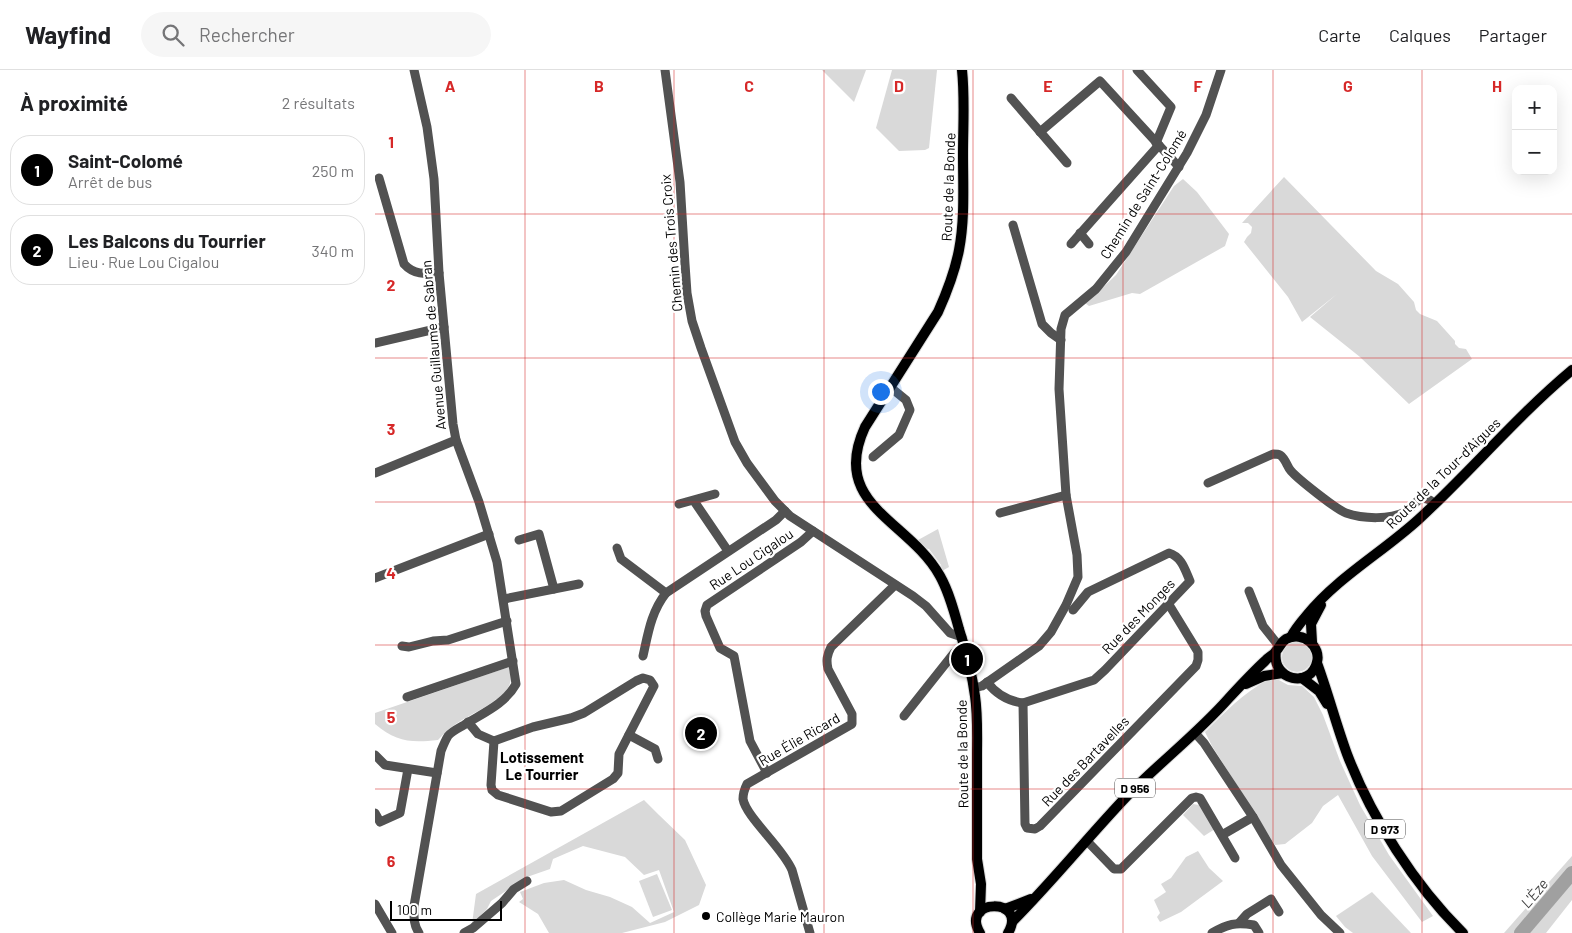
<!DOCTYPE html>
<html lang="fr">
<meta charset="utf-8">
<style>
:root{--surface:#fff;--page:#f6f6f6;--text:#202124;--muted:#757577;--line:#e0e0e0;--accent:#000}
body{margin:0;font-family:Barlow,sans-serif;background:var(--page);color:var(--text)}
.controls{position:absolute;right:15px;top:15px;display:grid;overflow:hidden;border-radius:10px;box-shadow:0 5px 20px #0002}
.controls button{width:45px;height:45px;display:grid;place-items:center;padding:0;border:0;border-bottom:1px solid var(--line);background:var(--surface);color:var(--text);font:25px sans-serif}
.scale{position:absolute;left:15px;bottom:12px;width:112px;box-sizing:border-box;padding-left:5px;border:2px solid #000;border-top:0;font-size:14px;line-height:18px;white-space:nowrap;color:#000;-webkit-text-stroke:4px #fff;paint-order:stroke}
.you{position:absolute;left:505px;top:321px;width:18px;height:18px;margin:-12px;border:4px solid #fff;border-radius:50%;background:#1a73e8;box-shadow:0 0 0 8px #1a73e833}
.badge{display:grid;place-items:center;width:32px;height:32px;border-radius:50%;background:var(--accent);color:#fff;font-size:16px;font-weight:700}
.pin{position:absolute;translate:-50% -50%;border:2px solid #fff;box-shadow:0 1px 5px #0006}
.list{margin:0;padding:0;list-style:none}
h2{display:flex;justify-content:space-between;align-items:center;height:65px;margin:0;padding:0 20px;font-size:21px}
h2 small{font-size:16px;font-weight:400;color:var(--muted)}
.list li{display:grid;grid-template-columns:32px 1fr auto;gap:15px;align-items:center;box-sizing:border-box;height:70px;margin:0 10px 10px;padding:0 10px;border:1px solid var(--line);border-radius:20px}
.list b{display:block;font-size:19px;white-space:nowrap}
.list p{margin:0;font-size:16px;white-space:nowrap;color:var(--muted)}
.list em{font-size:16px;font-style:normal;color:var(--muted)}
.icon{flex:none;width:28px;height:28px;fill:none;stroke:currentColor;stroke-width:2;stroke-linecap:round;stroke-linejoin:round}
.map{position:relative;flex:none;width:1197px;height:863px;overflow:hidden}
header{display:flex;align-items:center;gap:30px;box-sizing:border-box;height:70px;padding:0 25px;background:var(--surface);border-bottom:1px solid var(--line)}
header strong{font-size:24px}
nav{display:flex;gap:28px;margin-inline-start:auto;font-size:18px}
.search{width:350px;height:45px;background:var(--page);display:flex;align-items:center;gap:12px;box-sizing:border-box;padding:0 18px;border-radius:28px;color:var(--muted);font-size:19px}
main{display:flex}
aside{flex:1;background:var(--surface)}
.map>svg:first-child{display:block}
</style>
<header>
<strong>Wayfind</strong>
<div class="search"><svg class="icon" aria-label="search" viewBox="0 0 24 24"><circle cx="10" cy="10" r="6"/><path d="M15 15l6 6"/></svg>Rechercher</div>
<nav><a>Carte</a><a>Calques</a><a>Partager</a></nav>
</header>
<main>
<aside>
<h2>À proximité<small>2 résultats</small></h2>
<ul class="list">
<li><span class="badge">1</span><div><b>Saint-Colomé</b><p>Arrêt de bus</p></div><em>250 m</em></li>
<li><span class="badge">2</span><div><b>Les Balcons du Tourrier</b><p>Lieu · Rue Lou Cigalou</p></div><em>340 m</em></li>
</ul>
</aside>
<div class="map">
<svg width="1197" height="863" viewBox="0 0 1197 863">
<rect width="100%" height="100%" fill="#fff"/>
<!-- green -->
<g fill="#d9d9d9">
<polygon points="447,0 491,0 479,32"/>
<polygon points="517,0 562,0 554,78 550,80 524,81 501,58"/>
<polygon points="909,107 1001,201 1023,214 1039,232 1041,240 1045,244 1062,251 1080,271 1080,274 1084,278 1091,279 1097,289 1034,334 985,287 935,247 962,224 927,252 913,227 869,172 872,167 876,163 877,157 873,153 867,153"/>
<polygon points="808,109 822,122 854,164 850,176 765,224 757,223 714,236 710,233 719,226 741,205 799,116"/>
<polygon points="563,459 574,497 567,501 566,495 554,479 549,478 543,470"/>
<circle cx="922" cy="587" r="15"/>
<path d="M134,597C135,603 137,610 134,616C125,633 88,647 74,659C70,662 66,667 63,670C36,673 21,672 0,654V643Z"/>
<path d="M894,609L904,610L913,615L927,616L939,627L948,645L965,691L985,735L1014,785L1058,846L1047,852L997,786L963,725L948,736L937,753L910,774L900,775L837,676L830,662C850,642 868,623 894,609Z"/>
<polygon points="269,730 284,745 310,770 331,815 324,835 290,852 247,863 174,863 163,844 144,832 148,829 145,822 169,813 189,810 211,820 235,827 257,837 275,853 299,842 284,800 269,805 250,787 208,776 178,789 175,799 152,807 116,831 112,839 97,854 101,824"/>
<polygon points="818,734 824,735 840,759 829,766 808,745"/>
<polygon points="823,781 834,798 848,811 806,842 785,852 782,847 785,843 779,830 791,822 786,814 796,808 811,787"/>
<polygon points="1197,786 1197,830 1171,863 1129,863"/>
<polygon points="282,804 297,840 278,847 264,811"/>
<polygon points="997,822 1036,863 978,863 970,857 961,846"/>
</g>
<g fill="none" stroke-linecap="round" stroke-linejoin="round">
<!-- river -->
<polyline stroke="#a0a0a0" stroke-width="14" points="1146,863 1197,803"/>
<defs>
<g id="major">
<path d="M587,0C590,28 588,56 588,84C588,116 590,149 584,180C580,201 572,222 563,242L490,357C454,435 534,450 565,506C574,522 579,541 584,559C591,581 597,603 600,626C603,646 602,667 602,687C602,721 602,755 602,789L606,814L605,842"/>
<path d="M916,567C920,559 926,552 932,545C963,507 1008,482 1044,449C1096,401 1142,346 1197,300"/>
<polyline points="937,572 936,554 946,535"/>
<path d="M942,593C953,623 961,654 972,684C996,747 1040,816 1088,863"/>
<polyline points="927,608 944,621 952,634"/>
<polyline points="871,614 889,606 908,603"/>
<polyline points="630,839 656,829"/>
<path d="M637,852C677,812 713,767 752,726C785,692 822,664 853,629C865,616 877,603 890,591C893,587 899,585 901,581C905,577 906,572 911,569C919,565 929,566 935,572C941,577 944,585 942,592C936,619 896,611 901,581"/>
<path d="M605,863C584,828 654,827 633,863"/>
</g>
</defs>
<!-- major casing -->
<use href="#major" stroke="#dbdbdb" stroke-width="12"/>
<!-- minor -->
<g stroke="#525252" stroke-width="9">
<path d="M39,0L52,57L59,109L64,203L78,354L81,370L104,432L122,492L141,614C130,634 108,643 89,655C84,658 77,661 73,666C70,671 68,676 66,681L39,836C39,846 38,854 44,863"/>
<polyline points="290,0 305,112 310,194 312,223 317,251 326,278 360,372 372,393 400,431 415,446 538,526 551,536 575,563 587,567"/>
<polyline points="762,0 796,37 781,73"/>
<polyline points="636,28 692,93"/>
<polyline points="665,62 725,11 804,97"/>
<path d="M4,108L29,194C39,205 50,204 64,203"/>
<polyline points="638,155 667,254 676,263 686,270"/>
<polyline points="705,163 714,174"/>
<polyline points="696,174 784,75"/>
<polyline points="0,273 69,257"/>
<polyline points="498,387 524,365 535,340 531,330 515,317"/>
<polyline points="0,403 81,370"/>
<path d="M833,413L898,384C901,384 903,384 905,385C911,389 912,397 916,401C923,409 962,440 971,443C988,449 1016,450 1032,441C1037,438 1040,431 1046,429C1052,427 1056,431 1060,434"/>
<polyline points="319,431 353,481"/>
<polyline points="304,434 340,424"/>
<polyline points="625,443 691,425"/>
<polyline points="144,470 164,464 179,519"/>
<polyline points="242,478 246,489 291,523"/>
<polyline points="0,508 114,464"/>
<polyline points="874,521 888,556 904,576"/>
<polyline points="129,529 204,514"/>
<polyline points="27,576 34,577 58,571 73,570 132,551"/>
<path d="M268,586C273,564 276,542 291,523L401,450L410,441"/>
<polygon points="268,608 275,610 279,616 244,684 243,703 238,709 186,741 176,742 123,725 117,720 116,715 119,671 158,657 196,648 209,643 261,611"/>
<path d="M612,612C621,624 633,631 648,633L719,610L730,600L815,511C810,500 807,487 794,483L713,522L698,540"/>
<polyline points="599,618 607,616 664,576 676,562 691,535 703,507 702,485 691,425 684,319 686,259 690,245 721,219 751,182 812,83 831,45 846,0"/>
<polyline points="32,627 138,591"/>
<polyline points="648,633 650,754 652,758 660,759 665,756 821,596 823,590 823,582 793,533"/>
<polyline points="529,646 579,583 590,577"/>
<polyline points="93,652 103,664 119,671"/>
<polyline points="820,663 829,673 878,747 906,795 946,845 965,863"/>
<polyline points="254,665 280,679 283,689"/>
<polyline points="0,685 10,695 62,703"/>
<polyline points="392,703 375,671 359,586 345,578 331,546 330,541 332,535 426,472 438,461"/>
<polyline points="0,743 5,752 25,743 33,699"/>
<polyline points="847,765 878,747"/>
<polyline points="712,771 739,799 746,799 817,728 821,727 825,728 860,788"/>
<polyline points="0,834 17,863"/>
<polyline points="864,853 872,844 896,829 904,842"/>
<polyline points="89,863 98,858 127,833 139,819 152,811"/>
<path d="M435,863L417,800C408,778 371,747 368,729C368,723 370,718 372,714L477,654V644L453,599C451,590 452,585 456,577L520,515"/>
<path d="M837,863C853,854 860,852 879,855L884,863"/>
</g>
<!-- major -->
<use href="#major" stroke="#000" stroke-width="10"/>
</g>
<!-- grid -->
<path fill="none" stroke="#d62828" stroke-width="1" stroke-opacity="0.55" d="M150,0V863M299,0V863M449,0V863M598,0V863M748,0V863M898,0V863M1047,0V863M0,144H1197M0,288H1197M0,432H1197M0,575H1197M0,719H1197"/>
<!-- markers -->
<circle fill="#000" stroke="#fff" stroke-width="2" cx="331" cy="846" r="5"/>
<g text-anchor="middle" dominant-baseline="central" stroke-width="4.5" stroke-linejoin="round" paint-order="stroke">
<!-- shield labels -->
<g fill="#fff" stroke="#4c4c4c" stroke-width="1">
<rect x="740" y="708.5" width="40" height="19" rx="4"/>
<rect x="990" y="749.5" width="40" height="19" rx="4"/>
</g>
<g font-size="12" font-weight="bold" fill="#000">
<text x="760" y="718">D 956</text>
<text x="1010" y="759">D 973</text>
</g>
<!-- street labels -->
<g font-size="14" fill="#000" stroke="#fff">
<text transform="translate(573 117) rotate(-88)">Route de la Bonde</text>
<text transform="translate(768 124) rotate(-58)">Chemin de Saint-Colomé</text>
<text transform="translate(296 173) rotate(-95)">Chemin des Trois Croix</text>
<text transform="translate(58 275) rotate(-95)">Avenue Guillaume de Sabran</text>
<text transform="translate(1068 403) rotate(-44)">Route de la Tour-d'Aigues</text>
<text transform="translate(376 489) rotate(-34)">Rue Lou Cigalou</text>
<text transform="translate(763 546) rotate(-46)">Rue des Monges</text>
<text transform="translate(424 669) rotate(-30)">Rue Élie Ricard</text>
<text transform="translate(587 684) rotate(-91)">Route de la Bonde</text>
<text transform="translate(710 691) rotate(-46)">Rue des Bartavelles</text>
</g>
<!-- poi labels -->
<g font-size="14" fill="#000" stroke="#fff" text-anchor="start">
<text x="341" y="846">Collège Marie Mauron</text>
</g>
<!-- neighbourhood labels -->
<g font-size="15" font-weight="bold" fill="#000" stroke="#fff">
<text x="167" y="687">Lotissement<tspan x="167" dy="17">Le Tourrier</tspan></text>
</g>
<!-- water labels -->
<g font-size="15" font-style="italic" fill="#414141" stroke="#fff">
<text transform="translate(1159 823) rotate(-50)">L'Èze</text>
</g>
</g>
<g font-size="16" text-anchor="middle" font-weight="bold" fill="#d62828" stroke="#fff" stroke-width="4.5" stroke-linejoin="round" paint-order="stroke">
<text x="75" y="22">A</text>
<text x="224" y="22">B</text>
<text x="374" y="22">C</text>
<text x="524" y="22">D</text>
<text x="673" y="22">E</text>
<text x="823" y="22">F</text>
<text x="973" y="22">G</text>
<text x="1122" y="22">H</text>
<text x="16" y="78">1</text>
<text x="16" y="221">2</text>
<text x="16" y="365">3</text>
<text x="16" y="509">4</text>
<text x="16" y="653">5</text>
<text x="16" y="797">6</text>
</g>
</svg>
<div class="controls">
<button>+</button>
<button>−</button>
</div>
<div class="scale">100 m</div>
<div class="you"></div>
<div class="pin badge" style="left:592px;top:589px">1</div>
<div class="pin badge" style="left:326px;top:663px">2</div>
</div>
</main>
